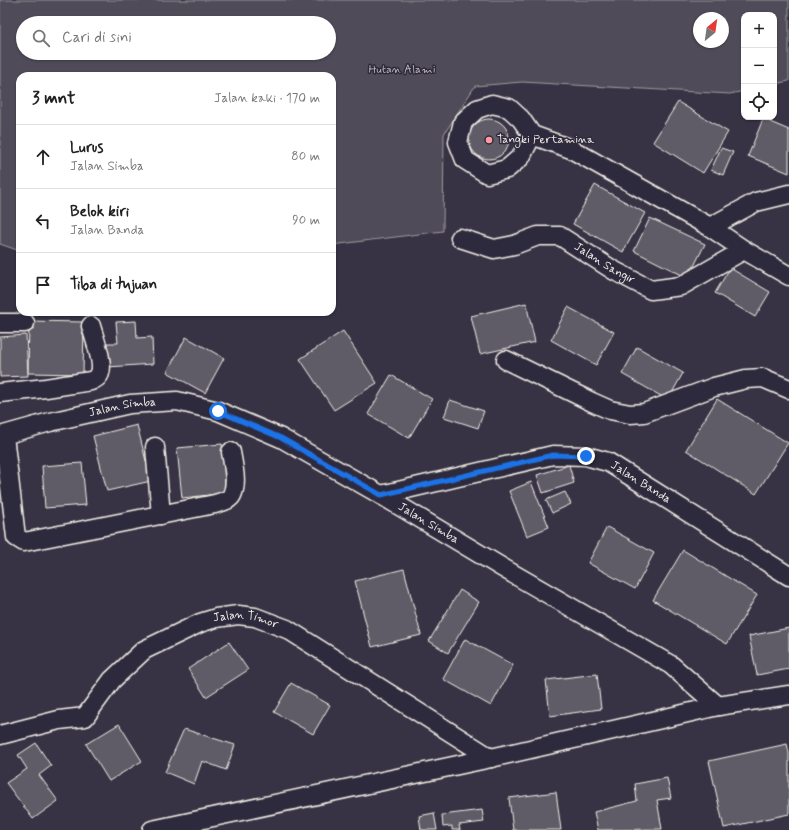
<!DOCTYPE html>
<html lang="id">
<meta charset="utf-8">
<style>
:root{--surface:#fff;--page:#f2f2f2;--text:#222;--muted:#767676;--line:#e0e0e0}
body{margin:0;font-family:Mynerve,sans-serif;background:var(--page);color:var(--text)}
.controls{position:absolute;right:12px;top:12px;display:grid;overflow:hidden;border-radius:8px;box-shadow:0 1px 3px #0004}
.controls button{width:36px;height:36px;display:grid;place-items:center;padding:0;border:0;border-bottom:1px solid var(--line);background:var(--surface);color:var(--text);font:20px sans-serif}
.compass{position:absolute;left:693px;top:12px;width:36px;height:36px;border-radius:50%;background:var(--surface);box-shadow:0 1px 3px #0004;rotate:29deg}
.stop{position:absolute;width:12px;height:12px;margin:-9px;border:3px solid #1a73e8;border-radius:50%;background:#fff}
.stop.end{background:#1a73e8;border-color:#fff;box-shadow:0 1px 4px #0008}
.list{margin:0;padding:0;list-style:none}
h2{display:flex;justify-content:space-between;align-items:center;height:52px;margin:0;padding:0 16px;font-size:17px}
h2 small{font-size:13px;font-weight:400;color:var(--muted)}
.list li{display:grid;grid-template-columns:26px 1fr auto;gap:12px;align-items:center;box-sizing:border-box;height:64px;padding:0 16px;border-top:1px solid var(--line)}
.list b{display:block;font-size:15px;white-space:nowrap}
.list p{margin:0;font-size:13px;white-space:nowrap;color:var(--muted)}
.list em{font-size:13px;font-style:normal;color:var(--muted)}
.icon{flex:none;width:22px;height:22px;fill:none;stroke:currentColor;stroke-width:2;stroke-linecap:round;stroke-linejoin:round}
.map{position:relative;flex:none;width:789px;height:830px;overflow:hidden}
.search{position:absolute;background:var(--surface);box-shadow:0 1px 3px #0004;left:16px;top:16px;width:320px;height:44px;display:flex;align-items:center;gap:10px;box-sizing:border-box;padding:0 14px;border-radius:22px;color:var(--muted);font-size:15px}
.panel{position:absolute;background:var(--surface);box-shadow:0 1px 3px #0004;left:16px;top:72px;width:320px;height:244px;border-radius:12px}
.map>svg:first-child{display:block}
</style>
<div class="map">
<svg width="789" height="830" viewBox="0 0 789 830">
<rect width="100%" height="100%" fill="#373244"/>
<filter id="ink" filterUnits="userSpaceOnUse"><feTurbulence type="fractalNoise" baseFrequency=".025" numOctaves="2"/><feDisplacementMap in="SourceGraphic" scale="8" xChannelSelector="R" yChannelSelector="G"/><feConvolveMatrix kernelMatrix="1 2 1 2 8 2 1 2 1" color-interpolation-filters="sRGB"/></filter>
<g filter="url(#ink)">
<!-- green -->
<path fill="#504b59" stroke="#a29ea0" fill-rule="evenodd" d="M0,0H789V81L774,84V15H744V91L730,94L522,82L475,86L444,134L443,231L332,245V76H20V251L0,244ZM699,18H723V42H699ZM23,23H329V53H23Z"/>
<!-- building -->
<g fill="#5f5c67" stroke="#f4f1e8">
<polygon points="678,102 728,132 703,173 653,142"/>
<polygon points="763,119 789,130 789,173 748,156"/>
<circle cx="489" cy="139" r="20"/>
<polygon points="721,148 733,152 723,175 711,170"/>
<polygon points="595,185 645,213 623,252 573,224"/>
<polygon points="650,218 705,244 688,278 634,251"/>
<polygon points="730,268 770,292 755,317 715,293"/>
<polygon points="526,303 535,342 480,354 471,316"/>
<polygon points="568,307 614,332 596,365 551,340"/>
<polygon points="29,321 84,322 83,374 28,373"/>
<polygon points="136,321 137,338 152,337 153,364 108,367 107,343 118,343 116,322"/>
<polygon points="343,331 377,383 334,410 300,359"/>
<polygon points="26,335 28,376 0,377 0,337"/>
<polygon points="186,337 224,358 205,393 167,372"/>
<polygon points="637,347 683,373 668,400 622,374"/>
<polygon points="391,375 432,399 409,438 368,414"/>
<polygon points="717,399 788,443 756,494 686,450"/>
<polygon points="450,400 484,411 478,428 444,417"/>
<polygon points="137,425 151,481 107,491 93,436"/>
<polygon points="222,444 227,493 182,498 177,448"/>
<polygon points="82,463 86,505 45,508 42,466"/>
<polygon points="569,465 574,483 543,493 537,475"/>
<polygon points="531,482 549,527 527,536 509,491"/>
<polygon points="565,492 571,504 552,513 546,500"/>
<polygon points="607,527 654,553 635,589 588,563"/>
<polygon points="683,550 757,595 727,644 653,600"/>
<polygon points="404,569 421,635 372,647 355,581"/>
<polygon points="460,590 479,602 448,653 429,641"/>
<polygon points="789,628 789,669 757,675 749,636"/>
<polygon points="465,639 513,665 491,706 443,679"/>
<polygon points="229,642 248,670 206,697 188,669"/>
<polygon points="597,674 601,709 550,716 546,680"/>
<polygon points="291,683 330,705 313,734 274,712"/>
<polygon points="119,724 142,761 109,781 86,744"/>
<polygon points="184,729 235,745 226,770 202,761 194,784 165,772"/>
<polygon points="36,743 51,766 39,775 58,801 33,819 6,783 27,769 18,755"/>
<polygon points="787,744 789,753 789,814 724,828 709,761"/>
<polygon points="667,778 671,798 657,800 662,829 598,830 594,812 637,801 635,784"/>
<polygon points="556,792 561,830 513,830 509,798"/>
<polygon points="482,810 484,822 459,825 460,830 452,830 452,826 443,827 442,815"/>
<polygon points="434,813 437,830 421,830 419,816"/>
</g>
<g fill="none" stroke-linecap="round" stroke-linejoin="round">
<defs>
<g id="minor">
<polyline points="532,135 521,157 507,169 487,174 465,160 458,142 463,122 477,109 492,104 509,108 521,119 532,135 571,149 710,227 744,250 789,276"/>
<polyline points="710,227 756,202 789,194"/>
<path id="s1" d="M460,238L494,249L514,245L538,236H560L613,270L651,290L681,286L744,250"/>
<polyline points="0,323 25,323"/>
<polyline points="506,360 592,402 610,410 630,414 644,413 714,387 746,379 763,378 789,389"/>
<path d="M0,393L46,388L91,381C95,379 99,377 100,373C104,363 94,337 91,326"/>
<path id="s2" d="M0,436L50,422L130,404L177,401L218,411L281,438L381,495L503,568L671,665L718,706"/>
<path d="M4,436L16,537L24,542L215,504C221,502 229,501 232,495C238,483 233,465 231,452"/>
<polyline points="155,447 161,515"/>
<path id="s3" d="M381,495L553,455L586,456L608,462L789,576"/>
<path id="s4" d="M0,735L59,720L85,717L112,680L144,650L200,623L216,618L238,615L255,617L287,629L491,758"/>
<polyline points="152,830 491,758 718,706 789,695"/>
</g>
</defs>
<!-- minor casing -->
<use href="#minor" stroke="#f4f1e8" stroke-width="21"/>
<!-- minor -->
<use href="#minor" stroke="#2f2a3d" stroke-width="18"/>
</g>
</g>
<g fill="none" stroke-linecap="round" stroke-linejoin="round" filter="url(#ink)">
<!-- route -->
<polyline stroke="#1a73e8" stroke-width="5" points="218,411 281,438 381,495 553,455 586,456"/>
</g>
<!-- markers -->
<circle fill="#ff9aa2" stroke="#2f2a3d" stroke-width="1.5" cx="489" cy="140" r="4"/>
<g text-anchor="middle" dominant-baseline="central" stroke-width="3" stroke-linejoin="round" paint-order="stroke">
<!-- park labels -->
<g font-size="12" fill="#bbb7b6" stroke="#2f2a3d">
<text x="402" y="70">Hutan Alami</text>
</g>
<!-- poi labels -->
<g font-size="12" fill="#f4f1e8" stroke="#2f2a3d" text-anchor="start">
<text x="497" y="140">Tangki Pertamina</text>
</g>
<!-- street labels -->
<g font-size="12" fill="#f4f1e8" stroke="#2f2a3d">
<text stroke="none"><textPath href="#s1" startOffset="156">Jalan Sangir</textPath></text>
<text stroke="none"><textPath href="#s2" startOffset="126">Jalan Simba</textPath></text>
<text stroke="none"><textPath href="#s3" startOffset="271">Jalan Banda</textPath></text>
<text stroke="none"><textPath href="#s2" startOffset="462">Jalan Simba</textPath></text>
<text stroke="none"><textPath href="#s4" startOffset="286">Jalan Timor</textPath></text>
</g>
</g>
</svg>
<div class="controls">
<button>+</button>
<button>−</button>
<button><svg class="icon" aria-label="locate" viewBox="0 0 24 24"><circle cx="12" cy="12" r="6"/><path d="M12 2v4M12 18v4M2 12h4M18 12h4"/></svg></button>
</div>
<svg class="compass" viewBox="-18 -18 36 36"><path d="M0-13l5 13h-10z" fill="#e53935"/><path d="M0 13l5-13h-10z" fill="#767676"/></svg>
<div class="stop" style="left:218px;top:411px"></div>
<div class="stop end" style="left:586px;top:456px"></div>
<div class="search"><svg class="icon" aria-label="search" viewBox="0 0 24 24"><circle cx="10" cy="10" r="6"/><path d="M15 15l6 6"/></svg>Cari di sini</div>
<section class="panel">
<h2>3 mnt<small>Jalan kaki · 170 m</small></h2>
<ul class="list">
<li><svg class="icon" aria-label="ahead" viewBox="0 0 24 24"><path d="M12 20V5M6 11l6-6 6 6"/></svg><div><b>Lurus</b><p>Jalan Simba</p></div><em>80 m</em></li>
<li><svg class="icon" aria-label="left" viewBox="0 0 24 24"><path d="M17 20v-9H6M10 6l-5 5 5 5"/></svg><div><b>Belok kiri</b><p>Jalan Banda</p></div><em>90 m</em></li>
<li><svg class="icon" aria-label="arrive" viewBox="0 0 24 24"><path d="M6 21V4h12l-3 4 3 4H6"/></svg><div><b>Tiba di tujuan</b></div></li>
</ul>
</section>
</div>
